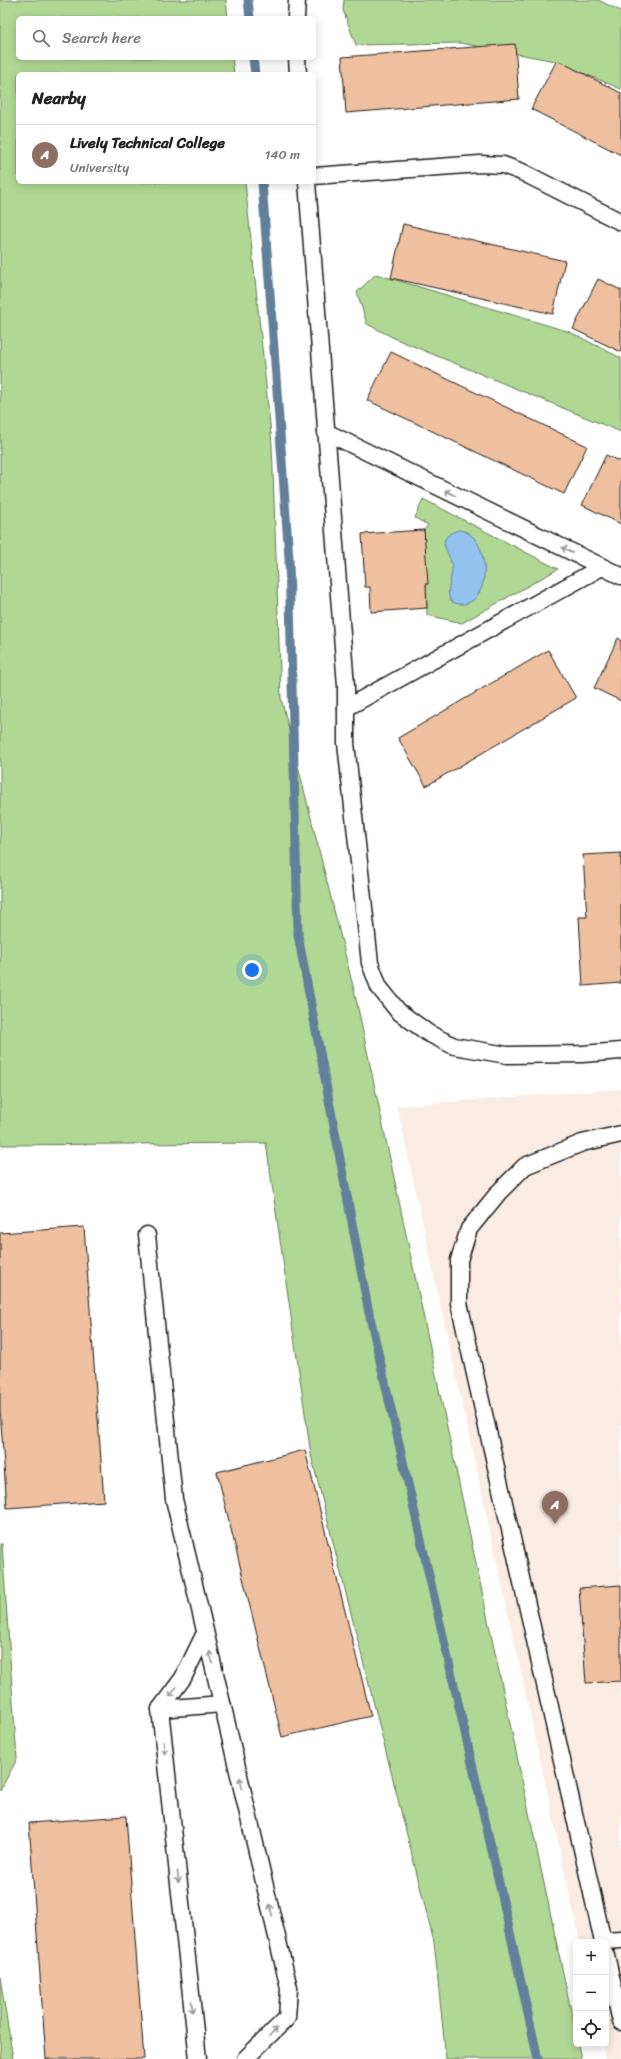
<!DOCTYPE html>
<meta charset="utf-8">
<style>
:root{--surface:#fff;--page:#f2f2f2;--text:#222;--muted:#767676;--line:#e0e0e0;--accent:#c8321e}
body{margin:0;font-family:Sriracha,sans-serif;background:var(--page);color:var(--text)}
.controls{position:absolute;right:12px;bottom:12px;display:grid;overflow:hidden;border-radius:6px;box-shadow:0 2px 10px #0003}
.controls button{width:36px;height:36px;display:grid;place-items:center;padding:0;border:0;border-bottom:1px solid var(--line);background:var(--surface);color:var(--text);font:20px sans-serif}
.you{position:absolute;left:252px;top:970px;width:14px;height:14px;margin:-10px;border:3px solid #fff;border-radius:50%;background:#1a73e8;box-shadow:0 0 0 6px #1a73e833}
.badge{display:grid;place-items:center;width:26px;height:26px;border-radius:50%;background:var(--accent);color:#fff;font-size:13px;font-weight:700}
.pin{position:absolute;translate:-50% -33px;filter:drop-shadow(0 1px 2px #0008)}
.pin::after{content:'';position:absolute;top:21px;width:14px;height:12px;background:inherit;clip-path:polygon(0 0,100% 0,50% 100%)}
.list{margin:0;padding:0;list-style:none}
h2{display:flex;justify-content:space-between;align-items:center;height:52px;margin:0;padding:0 16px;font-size:17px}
h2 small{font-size:13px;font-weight:400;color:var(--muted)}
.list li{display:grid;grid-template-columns:26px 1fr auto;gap:12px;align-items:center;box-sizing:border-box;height:60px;padding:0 16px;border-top:1px solid var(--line)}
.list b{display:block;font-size:15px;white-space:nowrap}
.list p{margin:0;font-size:13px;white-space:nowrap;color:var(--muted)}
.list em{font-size:13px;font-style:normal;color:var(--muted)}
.icon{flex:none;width:22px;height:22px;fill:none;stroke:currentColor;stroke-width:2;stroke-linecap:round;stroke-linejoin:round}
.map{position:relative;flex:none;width:621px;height:2059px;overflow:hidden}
.search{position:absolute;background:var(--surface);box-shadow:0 2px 10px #0003;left:16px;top:16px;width:300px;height:44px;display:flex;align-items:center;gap:10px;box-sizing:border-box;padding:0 14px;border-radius:6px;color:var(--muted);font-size:15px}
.panel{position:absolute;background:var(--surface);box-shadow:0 2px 10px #0003;left:16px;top:72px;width:300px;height:112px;border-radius:6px}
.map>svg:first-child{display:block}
</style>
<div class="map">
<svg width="621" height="2059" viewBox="0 0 621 2059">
<rect width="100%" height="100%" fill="#fff"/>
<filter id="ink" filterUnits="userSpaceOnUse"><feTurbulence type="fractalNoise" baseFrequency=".025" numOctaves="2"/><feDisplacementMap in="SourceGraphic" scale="8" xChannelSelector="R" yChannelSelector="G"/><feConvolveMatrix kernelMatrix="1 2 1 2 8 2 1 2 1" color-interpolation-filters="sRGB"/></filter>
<g filter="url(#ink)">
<!-- built -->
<polygon fill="#faece2" points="621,1089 621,2059 605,2059 602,2044 606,2044 606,1942 580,1942 397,1106"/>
<!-- green -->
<g fill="#b0d894" stroke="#667a58">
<polygon points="0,0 226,0 228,18 18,18 18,58 232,58 234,74 18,74 18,182 245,182 272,444 281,698 355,994 576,2034 576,2044 578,2044 581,2059 446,2059 434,1942 311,1455 266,1143 0,1145"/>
<polygon points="344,0 598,0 621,11 621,89 555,61 460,43 356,45 343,10"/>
<polygon points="376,274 570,332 621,358 621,432 396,339 367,324 357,292"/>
<polygon points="423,499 558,569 462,623 427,615 424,530 428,525 415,518"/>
<polygon points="0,1544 2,1544 17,1759 0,1791"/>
<polygon points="0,1977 13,2059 0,2059"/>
</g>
<!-- water -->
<path fill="#93c2ee" stroke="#63809a" d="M458,530C491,531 494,605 461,604C439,604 453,579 452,567C451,552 432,539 458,530Z"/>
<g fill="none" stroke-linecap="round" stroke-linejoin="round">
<!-- stream -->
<g stroke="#63809a" stroke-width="9">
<polyline points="248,0 250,18"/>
<polyline points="253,58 255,74"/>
<polyline points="262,182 289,558 298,935 368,1308 492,1851 538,2059"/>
</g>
</g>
<!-- building -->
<g fill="#efc09f" stroke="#1c1c1c">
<polygon points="515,44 519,99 346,113 342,57"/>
<polygon points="557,60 621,93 621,155 531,109"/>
<polygon points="403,224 565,261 553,314 391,278"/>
<polygon points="598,279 621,290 621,352 573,329"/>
<polygon points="391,352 587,446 564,494 367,400"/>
<polygon points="606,455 621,462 621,524 582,505"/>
<polygon points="424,530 428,584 426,584 427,608 371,612 370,587 365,587 362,534"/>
<polygon points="618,638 621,640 621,701 594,688"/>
<polygon points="548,650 576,698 426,786 398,738"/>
<polygon points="621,853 621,983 583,986 579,917 587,917 583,855"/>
<polygon points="84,1227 104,1501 7,1508 0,1409 0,1233"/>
<polygon points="305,1450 371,1716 282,1737 217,1472"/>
<polygon points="621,1585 621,1681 586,1683 579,1588"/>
<polygon points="126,1816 144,2059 46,2059 29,1823"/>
</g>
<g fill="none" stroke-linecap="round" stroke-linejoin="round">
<defs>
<g id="service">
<polyline points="296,18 297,0"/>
<polyline points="297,58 298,74"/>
<polyline points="314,176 480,164 503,165 522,172 621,222"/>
<polyline points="307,182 346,686 346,743 370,963 379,987 398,1011 428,1033 454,1046 507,1055 582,1054 621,1051"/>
<polyline points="326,432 621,576"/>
<polyline points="346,708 602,567"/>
<polyline points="147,1235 174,1499 289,1988 287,2018 245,2059"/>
<polyline points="160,1709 222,1704"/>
<polyline points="603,1941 621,1940"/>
<polyline points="603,1942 459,1303 459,1260 469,1229 499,1192 525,1166 582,1143 621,1134"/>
<polyline points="606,1955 621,2022"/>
<polyline points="198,2059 160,1709 183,1678 205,1633"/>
</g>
</defs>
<!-- service casing -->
<use href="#service" stroke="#1c1c1c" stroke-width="19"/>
<!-- service -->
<use href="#service" stroke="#fff" stroke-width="16"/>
</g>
<!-- one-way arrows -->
<defs><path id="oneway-shaft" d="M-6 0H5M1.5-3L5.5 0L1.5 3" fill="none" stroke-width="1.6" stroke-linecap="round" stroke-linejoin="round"/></defs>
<g stroke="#999">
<use href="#oneway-shaft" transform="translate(450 493) rotate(-154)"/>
<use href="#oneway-shaft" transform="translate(567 550) rotate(-154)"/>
<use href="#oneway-shaft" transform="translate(211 1657) rotate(-104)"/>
<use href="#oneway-shaft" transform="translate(173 1692) rotate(126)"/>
<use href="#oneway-shaft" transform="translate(164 1748) rotate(84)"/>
<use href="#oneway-shaft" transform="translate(241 1783) rotate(-103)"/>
<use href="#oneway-shaft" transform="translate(178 1877) rotate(84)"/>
<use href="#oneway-shaft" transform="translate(271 1910) rotate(-103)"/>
<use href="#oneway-shaft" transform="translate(192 2007) rotate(84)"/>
<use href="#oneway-shaft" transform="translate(273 2032) rotate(-45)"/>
</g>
</g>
</svg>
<div class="controls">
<button>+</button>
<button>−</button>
<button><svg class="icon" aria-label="locate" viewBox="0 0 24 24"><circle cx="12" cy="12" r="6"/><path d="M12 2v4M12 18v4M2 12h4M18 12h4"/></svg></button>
</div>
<div class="you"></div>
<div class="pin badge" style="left:555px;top:1524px;background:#8d6e63">A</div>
<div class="search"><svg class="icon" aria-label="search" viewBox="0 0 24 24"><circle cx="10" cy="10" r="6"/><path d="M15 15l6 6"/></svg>Search here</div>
<section class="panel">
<h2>Nearby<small></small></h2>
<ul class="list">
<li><span class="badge" style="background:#8d6e63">A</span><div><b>Lively Technical College</b><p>University</p></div><em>140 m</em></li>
</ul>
</section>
</div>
